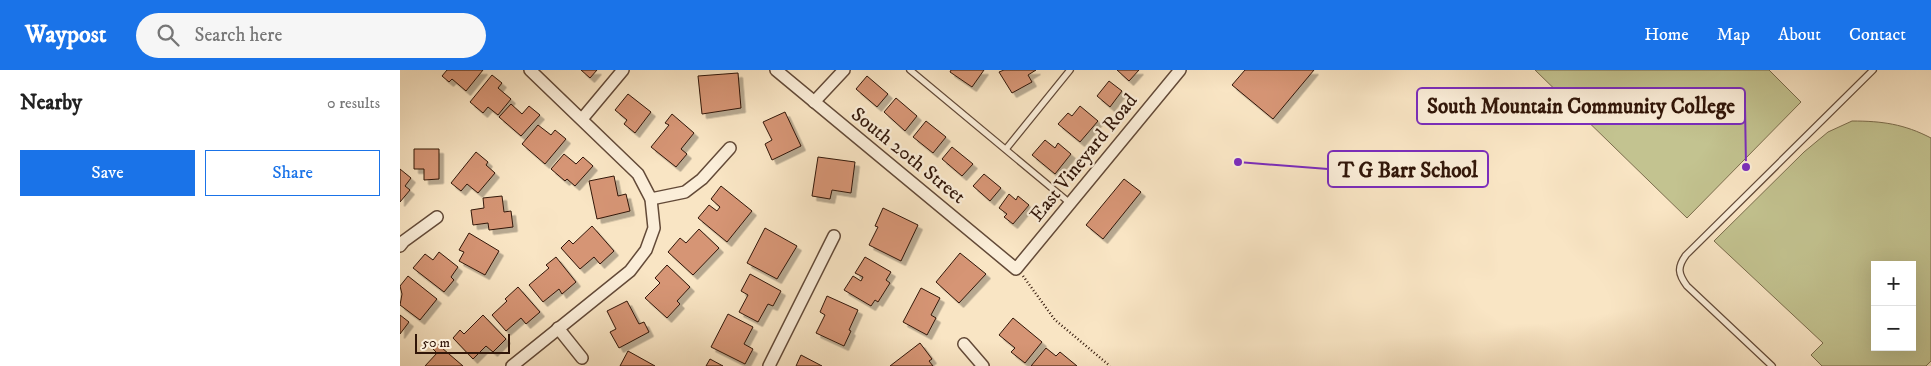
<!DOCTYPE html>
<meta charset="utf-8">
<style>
:root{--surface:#fff;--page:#f6f6f6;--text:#222;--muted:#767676;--line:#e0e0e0;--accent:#1a73e8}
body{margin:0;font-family:"IM FELL DW Pica",serif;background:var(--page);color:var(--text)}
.controls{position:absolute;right:15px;bottom:15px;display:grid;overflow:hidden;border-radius:0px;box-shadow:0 5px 20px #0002}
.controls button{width:45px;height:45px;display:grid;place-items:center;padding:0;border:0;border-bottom:1px solid var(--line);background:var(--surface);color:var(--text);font:25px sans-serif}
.scale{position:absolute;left:15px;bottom:12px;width:95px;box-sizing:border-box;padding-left:5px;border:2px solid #311609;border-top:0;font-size:14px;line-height:18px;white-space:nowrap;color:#311609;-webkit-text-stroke:4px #fbeed9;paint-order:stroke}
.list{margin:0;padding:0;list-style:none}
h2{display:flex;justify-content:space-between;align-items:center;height:65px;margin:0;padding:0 20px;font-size:21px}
h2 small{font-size:16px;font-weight:400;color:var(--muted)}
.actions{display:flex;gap:10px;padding:15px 20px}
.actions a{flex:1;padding:11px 0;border:1px solid var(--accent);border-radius:0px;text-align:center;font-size:18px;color:var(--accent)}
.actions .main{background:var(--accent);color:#fff}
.icon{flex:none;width:28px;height:28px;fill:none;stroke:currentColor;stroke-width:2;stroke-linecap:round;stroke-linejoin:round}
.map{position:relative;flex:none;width:1531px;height:296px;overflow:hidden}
header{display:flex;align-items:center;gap:30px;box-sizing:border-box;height:70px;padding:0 25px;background:var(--accent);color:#fff}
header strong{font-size:24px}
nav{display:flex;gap:28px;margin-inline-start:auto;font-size:18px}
.search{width:350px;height:45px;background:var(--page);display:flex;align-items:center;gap:12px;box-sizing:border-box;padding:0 18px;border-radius:28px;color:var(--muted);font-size:19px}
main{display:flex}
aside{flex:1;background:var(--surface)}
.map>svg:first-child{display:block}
</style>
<header>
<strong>Waypost</strong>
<div class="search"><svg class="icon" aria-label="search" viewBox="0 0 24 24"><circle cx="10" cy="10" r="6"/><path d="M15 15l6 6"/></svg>Search here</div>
<nav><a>Home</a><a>Map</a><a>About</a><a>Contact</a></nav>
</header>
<main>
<aside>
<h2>Nearby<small>0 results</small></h2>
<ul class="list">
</ul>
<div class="actions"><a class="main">Save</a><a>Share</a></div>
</aside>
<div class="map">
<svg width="1531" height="296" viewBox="0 0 1531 296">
<defs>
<filter id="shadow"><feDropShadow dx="4.5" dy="4.5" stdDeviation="0" flood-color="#0004"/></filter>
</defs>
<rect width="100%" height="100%" fill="#f9e5c4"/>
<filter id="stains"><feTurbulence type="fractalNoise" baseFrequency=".004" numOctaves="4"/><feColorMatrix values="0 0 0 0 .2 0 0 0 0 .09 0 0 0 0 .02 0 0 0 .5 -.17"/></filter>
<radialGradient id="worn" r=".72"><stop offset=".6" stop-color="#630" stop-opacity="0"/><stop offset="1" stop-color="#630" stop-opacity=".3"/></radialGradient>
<!-- green -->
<g fill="#c3c390" stroke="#7a6c4c" fill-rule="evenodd">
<polygon points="1135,0 1369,0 1401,32 1287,148"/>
<path d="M1452,51C1482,51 1504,54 1531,68V291L1526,296H1422L1411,285L1423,273L1314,171L1404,82L1428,62ZM1475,195H1512V277H1475Z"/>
</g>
<!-- building -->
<g fill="#d69574" stroke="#311609" filter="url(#shadow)">
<polygon points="47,0 83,0 66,21 52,9 49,12 42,6"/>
<polygon points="181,0 197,0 190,8"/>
<polygon points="551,0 584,0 572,17 550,2"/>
<polygon points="604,0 636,0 628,5 632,12 612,23 599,2"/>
<polygon points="717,0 739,0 729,11"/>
<polygon points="845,0 914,0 873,49 832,15"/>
<polygon points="338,3 341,38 302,44 298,6"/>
<polygon points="92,5 102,13 98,18 111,29 98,45 88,37 83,43 70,32"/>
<polygon points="467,6 488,24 477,37 456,19"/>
<polygon points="709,11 722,21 710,37 697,26"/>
<polygon points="228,24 251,42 235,63 224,54 227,50 215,40"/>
<polygon points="496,28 517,46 505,61 484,42"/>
<polygon points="111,34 122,44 129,36 140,45 121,66 99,47"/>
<polygon points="680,36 698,51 680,72 658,54 668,43 672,46"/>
<polygon points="385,42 401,76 372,90 365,74 372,70 363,52"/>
<polygon points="272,44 294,63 281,79 287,84 276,97 251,77 269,55 265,53"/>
<polygon points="526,51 546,67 533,83 513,67"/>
<polygon points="138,55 151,65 155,60 166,69 145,94 122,74"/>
<polygon points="645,70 655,78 658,73 671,84 655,104 632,85"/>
<polygon points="552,77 573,94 562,106 542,89"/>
<polygon points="14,79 39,79 39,109 24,110 24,99 14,99"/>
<polygon points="76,82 88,92 86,95 95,103 78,123 67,114 61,121 51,113"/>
<polygon points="164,84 176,94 183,87 193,96 175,116 167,109 165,111 151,99"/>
<polygon points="418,87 455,92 451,123 432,120 430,129 412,126"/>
<polygon points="0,99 11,108 5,116 10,120 0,132"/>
<polygon points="584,104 601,118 590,131 573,116"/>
<polygon points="214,106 218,126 226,124 230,141 197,149 189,111"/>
<polygon points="724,109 741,122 703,169 686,155"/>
<polygon points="321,116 352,141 327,172 298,148 309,135 317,141 320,137 311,129"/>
<polygon points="609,124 616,130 618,126 629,135 613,154 604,147 607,144 599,138"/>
<polygon points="102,126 104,142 111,141 113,157 89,160 88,153 73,155 71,140 84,138 83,128"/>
<polygon points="483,138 518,155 501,191 469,175 478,157 475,156"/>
<polygon points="192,156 214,181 200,194 194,187 180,199 161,178 169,170 173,174"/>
<polygon points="365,158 397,176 377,209 347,193"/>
<polygon points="299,159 319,178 293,205 268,182 280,168 286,173"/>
<polygon points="69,163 99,181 85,205 59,191 64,182 59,180"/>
<polygon points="39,182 58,197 51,207 54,210 44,222 13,198 25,184 33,190"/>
<polygon points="560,183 586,204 559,233 536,212"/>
<polygon points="156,187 176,212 162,224 159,219 143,232 129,215 149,198 146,195"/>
<polygon points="465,187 491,202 486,210 490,213 478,232 475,230 471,236 444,220 453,206 461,211 463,207 455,203"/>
<polygon points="267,195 290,217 277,231 280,234 267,248 245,228 260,213 255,208"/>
<polygon points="350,204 381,221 373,236 368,234 358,252 339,242 348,225 341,221"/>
<polygon points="8,206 37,229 20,250 0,235 2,224 0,216"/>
<polygon points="118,217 140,242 126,254 121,248 106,261 92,245 107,231 105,229"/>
<polygon points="521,218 540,228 531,245 536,248 527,265 503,252"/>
<polygon points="427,226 458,240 449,260 451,261 444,276 416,263 425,245 420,242"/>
<polygon points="227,231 239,254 244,252 249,262 219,278 210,262 216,259 207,241"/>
<polygon points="328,244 353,257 344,274 353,279 345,294 311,277"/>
<polygon points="0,245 9,252 0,264"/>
<polygon points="83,245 106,269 93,282 86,276 73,289 53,268 60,260 64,264"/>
<polygon points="613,248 642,272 625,293 611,282 615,278 599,265"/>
<polygon points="35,272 63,296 25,296 37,283 31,277"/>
<polygon points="520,273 532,289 529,291 533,296 490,296"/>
<polygon points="646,278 656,286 660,282 677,296 631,296"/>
<polygon points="228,281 255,296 220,296"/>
<polygon points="401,285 422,296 396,296"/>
<polygon points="310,289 323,296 306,296"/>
</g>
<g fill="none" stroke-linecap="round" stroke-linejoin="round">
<defs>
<g id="service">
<polyline points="510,0 671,134"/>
<polyline points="606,79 670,0"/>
<path d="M1372,296L1287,216C1278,204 1277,197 1286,185L1473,0"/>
</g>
<g id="minor">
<polyline points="376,0 616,199 780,0"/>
<polyline points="414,32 444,0"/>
<polyline points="182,49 223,0"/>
<polyline points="251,129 285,122 302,109 330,78"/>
<polyline points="0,176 4,171 37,147"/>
<polyline points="158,258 182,288"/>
<polyline points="564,274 583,296"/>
<polyline points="112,296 230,201 246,180 254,158 251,129 238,104 130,0"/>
<polyline points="369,296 434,166"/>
</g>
</defs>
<!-- service casing -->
<use href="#service" stroke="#634a38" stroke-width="8"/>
<!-- minor casing -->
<use href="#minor" stroke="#634a38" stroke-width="14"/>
<!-- path -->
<polyline stroke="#311609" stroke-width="2.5" stroke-dasharray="1 2.5" stroke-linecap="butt" points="623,206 655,250 710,296"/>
<!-- service -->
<use href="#service" stroke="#fbeed9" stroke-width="5.5"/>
<!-- minor -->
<use href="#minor" stroke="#fbeed9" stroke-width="11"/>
</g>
<g text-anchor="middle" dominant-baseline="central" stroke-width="4.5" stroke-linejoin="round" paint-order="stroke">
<!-- street labels -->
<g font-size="20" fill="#311609" stroke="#fbeed9">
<text transform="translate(508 86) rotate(39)">South 20th Street</text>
<text transform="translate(684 88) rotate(-51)">East Vineyard Road</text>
</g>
</g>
<!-- callouts -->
<path fill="none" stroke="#7b2cbf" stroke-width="2" d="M1346 97L1345 36M838 92L928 99"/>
<g fill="#7b2cbf" stroke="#fbeed9" stroke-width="2">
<circle cx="1346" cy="97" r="5"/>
<circle cx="838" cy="92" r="5"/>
</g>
<g fill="#fbeed9" stroke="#7b2cbf" stroke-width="2">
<rect x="1017" y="18" width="328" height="36" rx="5"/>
<rect x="928" y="81" width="160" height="36" rx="5"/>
</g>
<g font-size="21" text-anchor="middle" font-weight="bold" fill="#311609">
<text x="1181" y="43">South Mountain Community College</text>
<text x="1008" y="107">T G Barr School</text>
</g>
<rect width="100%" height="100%" filter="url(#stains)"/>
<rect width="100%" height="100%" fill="url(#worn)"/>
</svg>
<div class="controls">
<button>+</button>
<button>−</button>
</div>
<div class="scale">50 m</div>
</div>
</main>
